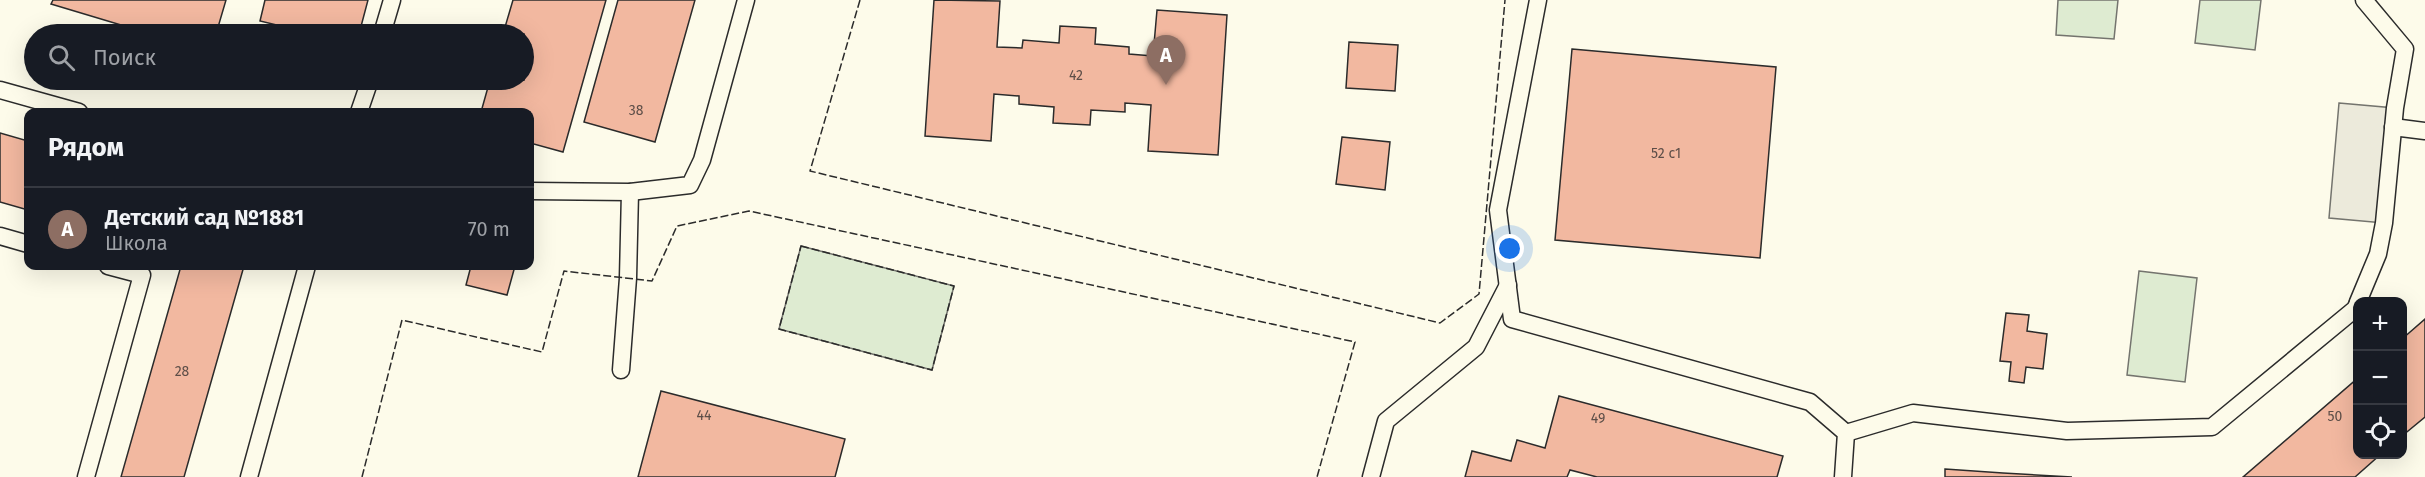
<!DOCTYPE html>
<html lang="ru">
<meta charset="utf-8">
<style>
:root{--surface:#171b24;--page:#242831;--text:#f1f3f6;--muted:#9ea1a6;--line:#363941;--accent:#d93025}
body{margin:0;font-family:"Fira Sans",sans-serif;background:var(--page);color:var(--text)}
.controls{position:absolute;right:18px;bottom:18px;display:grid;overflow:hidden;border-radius:12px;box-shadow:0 6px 24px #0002}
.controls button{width:54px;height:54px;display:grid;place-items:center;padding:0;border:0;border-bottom:2px solid var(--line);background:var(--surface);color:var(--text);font:30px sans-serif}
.you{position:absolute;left:1510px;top:249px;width:21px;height:21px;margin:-15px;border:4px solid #fff;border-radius:50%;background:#1a73e8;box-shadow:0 0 0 9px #1a73e833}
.badge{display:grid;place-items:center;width:39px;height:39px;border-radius:50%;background:var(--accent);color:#fff;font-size:20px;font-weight:700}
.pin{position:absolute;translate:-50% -50px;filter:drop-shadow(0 2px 3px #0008)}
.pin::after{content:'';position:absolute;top:32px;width:21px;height:18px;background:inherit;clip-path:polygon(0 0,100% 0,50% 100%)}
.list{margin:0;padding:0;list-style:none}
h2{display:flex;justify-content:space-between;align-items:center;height:78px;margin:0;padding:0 24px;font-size:26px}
h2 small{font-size:20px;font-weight:400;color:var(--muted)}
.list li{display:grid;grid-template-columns:39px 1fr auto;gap:18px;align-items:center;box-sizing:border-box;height:84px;padding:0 24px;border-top:2px solid var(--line)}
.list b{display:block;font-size:22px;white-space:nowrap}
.list p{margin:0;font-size:20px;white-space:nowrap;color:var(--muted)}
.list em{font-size:20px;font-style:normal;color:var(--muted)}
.icon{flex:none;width:33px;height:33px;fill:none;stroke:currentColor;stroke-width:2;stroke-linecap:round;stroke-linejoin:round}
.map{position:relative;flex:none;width:2425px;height:477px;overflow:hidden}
.search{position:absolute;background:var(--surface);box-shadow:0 6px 24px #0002;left:24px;top:24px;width:510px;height:66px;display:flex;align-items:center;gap:15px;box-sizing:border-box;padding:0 21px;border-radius:33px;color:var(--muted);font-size:22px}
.panel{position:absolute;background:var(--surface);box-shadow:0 6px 24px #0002;left:24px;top:108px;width:510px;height:162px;border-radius:12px}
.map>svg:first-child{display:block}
</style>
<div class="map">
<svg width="2425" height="477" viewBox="0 0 2425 477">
<rect width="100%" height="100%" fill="#fdfbea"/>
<!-- green -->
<g fill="#deebd1" stroke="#74746e" stroke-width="1.5">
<polygon points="2058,0 2118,0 2114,39 2056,35"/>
<polygon points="2200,0 2261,0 2255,50 2195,43"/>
<polygon points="801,246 954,286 932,370 779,329"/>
<polygon points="2139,271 2197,278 2185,382 2127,375"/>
</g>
<!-- parking -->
<polygon fill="#eceadb" stroke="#74746e" stroke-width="1.5" points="2339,103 2395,108 2384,223 2329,218"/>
<!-- building -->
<g fill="#f2b8a0" stroke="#2b2b2b" stroke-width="1.5">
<polygon points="53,0 226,0 216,34 151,34 51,4"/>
<polygon points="265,0 368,0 359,34 314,34 260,21"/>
<polygon points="513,0 606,0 563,152 530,143 530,112 481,112 490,80 524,80 524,34 503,34"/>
<polygon points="618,0 695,0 655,142 584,122"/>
<polygon points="934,0 1000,1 997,47 1022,48 1023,40 1059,43 1060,26 1096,28 1095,44 1129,47 1129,54 1153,56 1157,10 1227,15 1218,155 1148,151 1151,105 1125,103 1125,112 1091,110 1090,125 1053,123 1054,107 1019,104 1019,96 994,94 991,141 925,136"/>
<polygon points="1349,42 1398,45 1395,91 1346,88"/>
<polygon points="1572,49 1776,67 1760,258 1555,240"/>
<polygon points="0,133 28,141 28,210 0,202"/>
<polygon points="1342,137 1390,142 1385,190 1336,184"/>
<polygon points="181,266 244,266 184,477 121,477"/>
<polygon points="471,266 515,266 507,295 466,285"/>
<polygon points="2006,313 2029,315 2027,331 2047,334 2043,369 2026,367 2024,383 2009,381 2011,362 2000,361"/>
<polygon points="2425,319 2425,417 2402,436 2402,339"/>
<polygon points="2358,378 2358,454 2381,454 2355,477 2243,477"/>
<polygon points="661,391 845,439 835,477 638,477"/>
<polygon points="1559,396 1783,456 1777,477 1597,477 1570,470 1567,477 1465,477 1472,451 1511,461 1517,440 1545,448"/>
<polygon points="1945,469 2003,473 2072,477 1945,477"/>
</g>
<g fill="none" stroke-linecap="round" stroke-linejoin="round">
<defs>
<g id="lane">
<polyline points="1538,0 1498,210 1512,319 1810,402 1846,433 1843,477"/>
<polyline points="382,34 392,0"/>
<polyline points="0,90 79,112"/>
<polyline points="359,112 370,80"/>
<polyline points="2393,127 2425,131"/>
<polyline points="530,191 630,192 690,185 702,160 746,0"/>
<polyline points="0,236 28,244"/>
<polyline points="2358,302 2378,254 2384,223 2395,108 2405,49 2364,0"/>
<polyline points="621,370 628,278 630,192"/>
<polyline points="1846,433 1913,413 2067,431 2212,427 2355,309 2358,303"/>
<polyline points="86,477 142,275 108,266"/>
<polyline points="249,477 307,266"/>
<polyline points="1371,477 1386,421 1476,347 1508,285"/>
</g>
</defs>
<!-- lane casing -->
<use href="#lane" stroke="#2b2b2b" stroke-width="19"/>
<!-- lane -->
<use href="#lane" stroke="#fdfbea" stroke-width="16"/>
<!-- fence -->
<g stroke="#2b2b2b" stroke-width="1.5" stroke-dasharray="8 3" stroke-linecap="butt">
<polyline points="860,0 810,171 1440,323 1479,294 1505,0"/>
<polygon points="801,246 954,286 932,370 779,329"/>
<polyline points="362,477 402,320 542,352 564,271 652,281 677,226 749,211 1355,342 1317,477"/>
</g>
</g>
<g text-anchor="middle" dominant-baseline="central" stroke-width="4.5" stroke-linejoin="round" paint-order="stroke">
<!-- number labels -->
<g font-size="14" fill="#5d4e48">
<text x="1076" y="75">42</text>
<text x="636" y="110">38</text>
<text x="1666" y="153">52 с1</text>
<text x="182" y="371">28</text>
<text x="704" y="415">44</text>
<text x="2335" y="416">50</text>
<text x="1598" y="418">49</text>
</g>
</g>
</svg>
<div class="controls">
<button>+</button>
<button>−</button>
<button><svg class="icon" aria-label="locate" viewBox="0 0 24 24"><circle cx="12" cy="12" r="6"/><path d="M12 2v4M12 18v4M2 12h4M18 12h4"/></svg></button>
</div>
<div class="you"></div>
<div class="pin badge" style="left:1166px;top:85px;background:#8d6e63">A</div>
<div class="search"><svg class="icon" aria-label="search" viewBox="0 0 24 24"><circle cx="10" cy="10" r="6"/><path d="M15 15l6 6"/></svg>Поиск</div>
<section class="panel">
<h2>Рядом<small></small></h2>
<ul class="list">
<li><span class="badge" style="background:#8d6e63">A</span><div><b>Детский сад №1881</b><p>Школа</p></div><em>70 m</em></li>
</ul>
</section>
</div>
